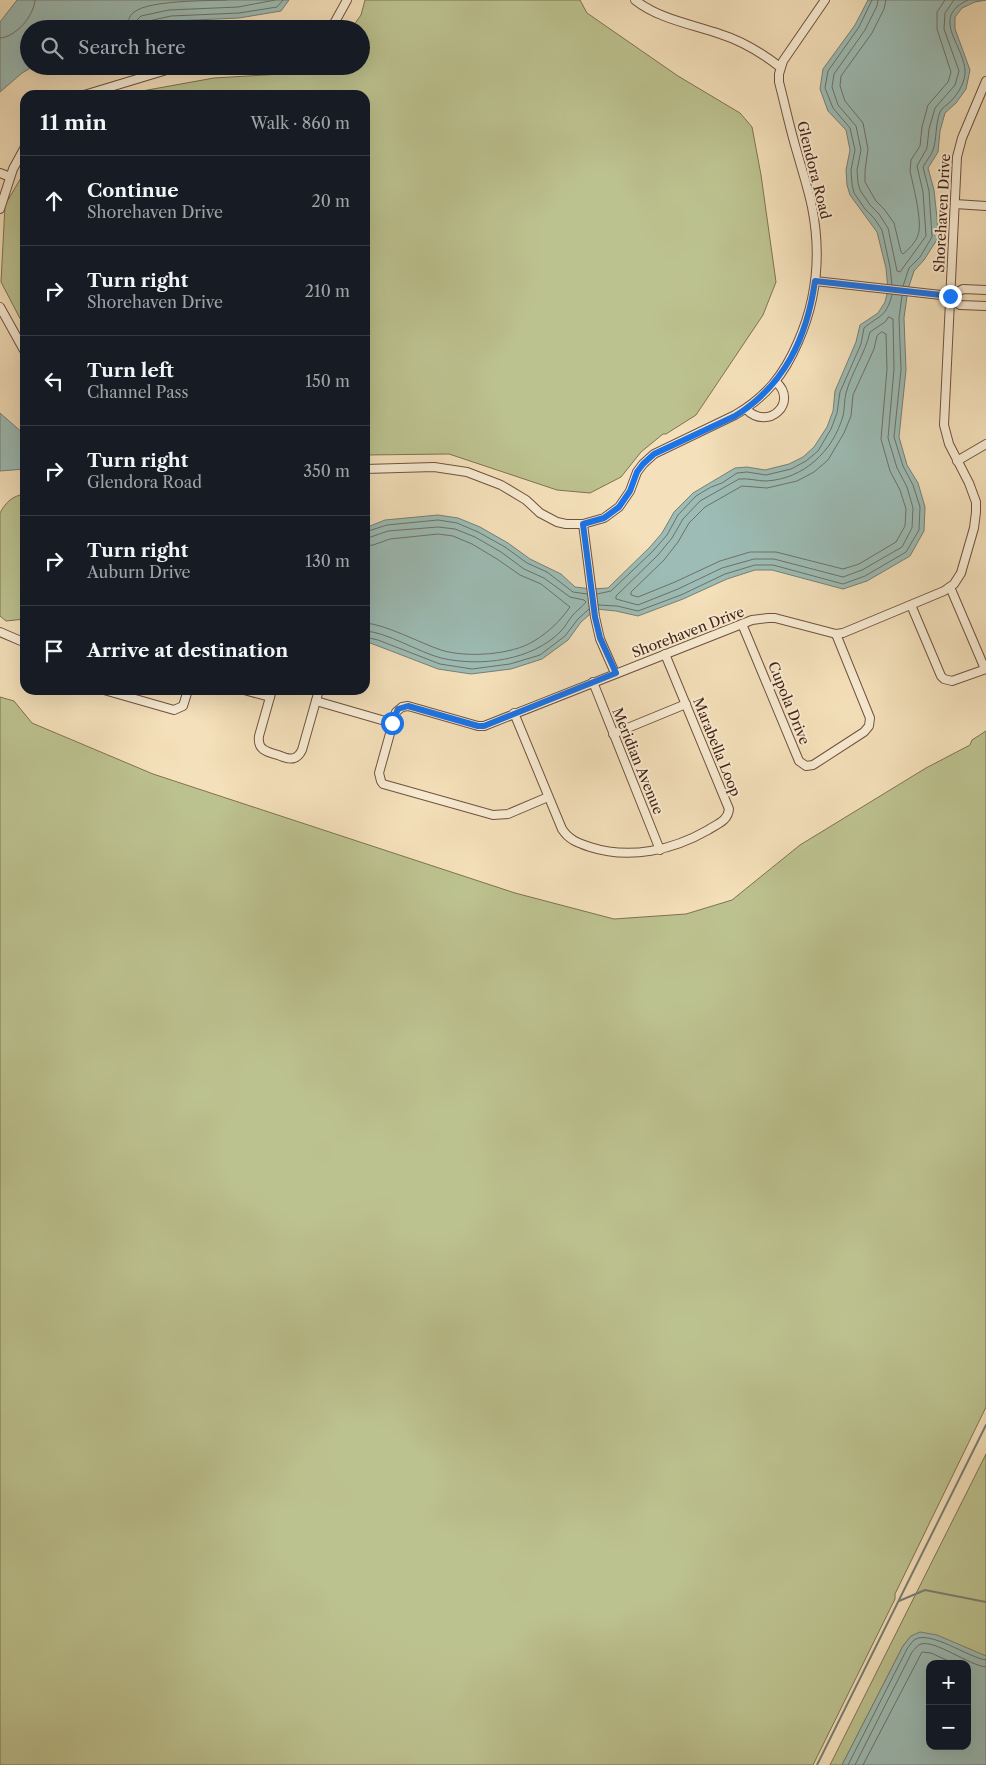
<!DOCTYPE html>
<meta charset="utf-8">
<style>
:root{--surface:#171b24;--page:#242831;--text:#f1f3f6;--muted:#9ea1a6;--line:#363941}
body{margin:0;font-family:"Libre Caslon Text",serif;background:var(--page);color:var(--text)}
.controls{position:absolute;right:15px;bottom:15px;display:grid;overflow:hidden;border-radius:10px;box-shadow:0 5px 20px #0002}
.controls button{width:45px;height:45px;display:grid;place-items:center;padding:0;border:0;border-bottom:1px solid var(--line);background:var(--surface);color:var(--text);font:25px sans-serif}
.stop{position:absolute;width:15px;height:15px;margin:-11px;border:4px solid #1a73e8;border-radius:50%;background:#fff}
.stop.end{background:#1a73e8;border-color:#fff;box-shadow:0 1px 5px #0008}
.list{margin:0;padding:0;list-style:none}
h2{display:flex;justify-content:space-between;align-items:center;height:65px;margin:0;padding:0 20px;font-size:21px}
h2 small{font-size:16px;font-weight:400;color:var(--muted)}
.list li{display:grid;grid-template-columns:32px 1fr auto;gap:15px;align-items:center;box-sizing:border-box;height:90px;padding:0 20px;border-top:1px solid var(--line)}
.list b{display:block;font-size:19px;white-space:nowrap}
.list p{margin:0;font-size:16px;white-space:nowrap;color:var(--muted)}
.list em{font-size:16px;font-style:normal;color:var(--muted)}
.icon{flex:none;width:28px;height:28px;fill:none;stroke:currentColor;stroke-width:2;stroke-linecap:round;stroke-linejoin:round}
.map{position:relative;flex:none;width:986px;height:1765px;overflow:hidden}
.search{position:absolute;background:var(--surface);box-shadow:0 5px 20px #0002;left:20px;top:20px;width:350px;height:55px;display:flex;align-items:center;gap:12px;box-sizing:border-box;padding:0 18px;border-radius:28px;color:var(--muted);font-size:19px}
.panel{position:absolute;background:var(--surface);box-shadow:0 5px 20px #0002;left:20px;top:90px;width:350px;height:605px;border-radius:15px}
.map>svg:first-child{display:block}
</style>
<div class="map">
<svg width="986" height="1765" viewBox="0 0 986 1765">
<rect width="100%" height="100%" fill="#f4e0ba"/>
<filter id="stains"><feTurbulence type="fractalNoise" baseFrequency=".004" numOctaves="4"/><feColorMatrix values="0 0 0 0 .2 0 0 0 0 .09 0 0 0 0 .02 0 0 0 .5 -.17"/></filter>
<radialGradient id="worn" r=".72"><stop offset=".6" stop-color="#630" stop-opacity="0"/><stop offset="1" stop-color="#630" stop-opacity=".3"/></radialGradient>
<!-- green -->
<g fill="#bcc28f" stroke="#807252">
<polygon points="365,0 580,0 587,13 678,76 740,113 752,127 761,175 776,282 763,315 696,415 666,434 663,434 641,452 621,477 590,493 557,490 449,454 365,455 365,95 130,95 142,91 214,78 282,74 306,66 361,66 361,29 351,29 361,15"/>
<polygon points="25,171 25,328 1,282 5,205"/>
<path d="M25,494V619L6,621L0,616V513C6,502 12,496 25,494Z"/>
<polygon points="0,697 14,701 32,723 153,774 515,893 614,919 686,914 732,900 800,845 926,768 970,745 972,740 986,731 986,1407 895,1594 895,1599 813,1765 0,1765"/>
<polygon points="986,1454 986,1656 911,1636 903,1646 842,1765 830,1765"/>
</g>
<!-- water -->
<g fill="#9cbcb5" stroke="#797f75" fill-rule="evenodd">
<polygon points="17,0 289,0 281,11 239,18 172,21 135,29 29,29 29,66 34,66 22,73 0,92 0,22"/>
<polygon points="868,0 986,0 975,2 962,8 955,17 955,29 970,70 966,89 956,103 945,113 940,131 938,152 928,168 934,190 937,218 938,238 924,260 914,271 908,289 904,318 906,370 899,437 907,465 918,483 925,507 924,531 910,556 867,581 843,589 772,570 755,570 727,579 683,599 638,616 616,611 596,609 581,622 568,640 542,659 511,669 471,674 438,669 365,641 365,528 385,520 438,515 458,518 480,527 508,543 530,559 561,574 575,587 592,589 608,588 650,547 662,533 674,512 693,493 735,468 747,467 765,470 789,464 803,457 814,447 827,427 833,411 835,391 856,342 860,325 878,313 885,302 888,290 886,268 877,232 850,195 847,185 846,170 850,150 846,130 828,111 820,89 823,69 855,25"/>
<polygon points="0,413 25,435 25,469 0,471"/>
<path d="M920,1632L937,1635L986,1656V1765H842L903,1646L911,1636ZM930,1664H967V1746H930Z"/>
</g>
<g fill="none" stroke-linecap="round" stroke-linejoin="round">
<!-- shore -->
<g stroke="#707066" stroke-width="1">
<polyline points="872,0 859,27 828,71 825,88 833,108 850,128 855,150 851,170 852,184 854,193 865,209 874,218 882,230 890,267 892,285"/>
<polyline points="878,0 877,6 865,30 834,74 832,87 838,105 856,126 861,150 857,170 858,183 860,190 870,205 879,214 888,228 897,271 900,272 926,236 923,192 917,166 927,148 929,129 935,108 955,85 959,71 944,29 945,13 954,0"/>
<path d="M886,0L884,9L872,33L841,76L840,86L845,101L863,123L868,149L865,171V182L876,201L884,209L894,223L901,252L903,254C908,250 916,242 918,235C923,223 913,185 910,171L911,160L920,146L922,127L928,105L948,82L951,72L937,29V12L945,0"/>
<path d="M127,29C127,22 129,16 134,12C150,0 206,1 227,0"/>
<polyline points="134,29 136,21 141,16 169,10 238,7 275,0"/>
<polyline points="140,29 141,24 144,22 171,16 239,13 277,7 283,0"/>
<path d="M0,38C16,37 34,16 35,0"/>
<path d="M903,286L909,268L920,257L932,237L929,191L923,167C926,161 931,156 933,150C937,139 935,125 940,112C942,108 947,105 951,101C958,94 966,81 965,70C963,44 930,17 968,0"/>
<path d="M889,317L893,319L894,369L888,438L897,468L907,487L913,508L912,528L902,547L862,570L843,577L774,559H754L722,568L678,589L638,605L616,599V596L658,555L672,538L683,519L700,501L739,479C749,478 757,481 766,481C804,479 833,451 843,416C845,408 844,400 846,393C852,371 865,354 870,332L885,322Z"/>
<polygon points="882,332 886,334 887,369 881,439 890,471 900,490 906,509 905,526 896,542 859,564 843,569 776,552 750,552 720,561 675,582 638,597 631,595 631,592 664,560 678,542 689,523 705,507 742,486 767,488 797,481 814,472 828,460 844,433 851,416 853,395 874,349 877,336"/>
<polyline points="365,532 387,525 438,520 457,523 478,532 505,547 527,563 547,572 573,592 587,594"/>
<path d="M365,539L388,531L438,527L455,529L475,537L501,552L524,569L544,578L570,597L584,600L586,602C582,607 576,611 572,616C568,621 565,627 561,631C532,661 480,667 441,658C418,652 387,632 365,631"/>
<path d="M365,546L373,545L390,539L438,534L453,536L472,544L497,559L520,575L541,584L570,607C560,621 549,632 534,641C512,655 466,658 441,650C420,643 385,624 365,623"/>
<path d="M597,594L611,591L653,551L667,535L678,515L696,496L711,487L722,483L737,473L747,472L766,475L791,469L806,461L818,451L831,429L837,413L840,392L861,344L864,328C879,315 886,318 892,295"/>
<polyline points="598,605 617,606 638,611 681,595 725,574 755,565 773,565 843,584 865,576 906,552 919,530 920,507 913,485 903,466 894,437 901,370 899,318 902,296"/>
<polyline points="365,637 378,640 440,664 472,669 510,664 540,655 565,636 578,619 589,609"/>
<path d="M848,1765L907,1649C909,1646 912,1642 914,1640C929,1629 969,1658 986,1660"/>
<path d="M855,1765L912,1652C915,1649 917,1645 921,1644C936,1640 968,1665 986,1667"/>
<polyline points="863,1765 922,1652 931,1653 955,1664"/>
</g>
<!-- stream -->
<g stroke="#797f75" stroke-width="2">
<polyline points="899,1601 925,1590 986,1602"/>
<polyline points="817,1765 986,1425"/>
</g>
<defs>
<g id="street">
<path d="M635,0C659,19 691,24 720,34C742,41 762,53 780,67"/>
<polyline points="331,29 347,0"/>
<polyline points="84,95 170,69 207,66"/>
<polyline points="0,173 10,177"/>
<polyline points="955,204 986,206"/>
<polyline points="0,209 13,169 25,147"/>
<polyline points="815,281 950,296 960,305 986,306"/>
<polyline points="950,296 963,289 986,290"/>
<polyline points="0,307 25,352"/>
<path d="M746,409C768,432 799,402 776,382"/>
<polyline points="957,461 986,444"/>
<path d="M365,469L434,467L467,472L501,485L526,500L540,513L557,522L566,524H583L604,518L619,507L630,491L637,472L643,464L654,454L735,415C766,397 784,375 798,342C817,299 821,252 812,207C808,188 802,170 797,152C790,129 785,105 779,82V74L783,61L825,0"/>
<polyline points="583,524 595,617 600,639 615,673"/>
<polyline points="950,587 985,669"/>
<polyline points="911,605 941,676 944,679 952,681 986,669"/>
<polyline points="742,624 799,761 806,766 813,765 864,732 869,726 870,718 836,634"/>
<polyline points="0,632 21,641 25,641"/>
<polyline points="593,682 660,850"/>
<polyline points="104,690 174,710 183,706 188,690"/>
<polyline points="244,690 270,697"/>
<path d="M272,690L259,736C257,750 267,752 278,755C283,757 289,760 294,758C298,757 300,754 302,750L319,690"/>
<polyline points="316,701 392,723"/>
<path d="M514,713L562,829C569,840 578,843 590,847C630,860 673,850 708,830C717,824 728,821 729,809L665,654"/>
<polyline points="613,734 686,704"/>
<polyline points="548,797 508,814 493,815 383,784 381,781 379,773 396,712 402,707 408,706 478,726 484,726 752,620 768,618 775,618 836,634 843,633 944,591 954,584 961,573 974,528 976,512 976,502 969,483 949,444 944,425 957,157 962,138 986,81"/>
</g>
</defs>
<!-- street casing -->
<use href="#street" stroke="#71523f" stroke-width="10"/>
<!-- street -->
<use href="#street" stroke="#f8ebd2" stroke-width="8"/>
</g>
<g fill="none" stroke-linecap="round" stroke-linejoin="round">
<!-- route -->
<path stroke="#1a73e8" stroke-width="6" d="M392,723L398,709L408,706L478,726H484L616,673L600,638L595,617L583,524L604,518L619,507L630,491L637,472L643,464L654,454L735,416C785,385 807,337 815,281L950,296"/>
</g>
<g text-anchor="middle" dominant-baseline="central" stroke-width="4" stroke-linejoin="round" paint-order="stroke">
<!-- street labels -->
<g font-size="14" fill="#452316" stroke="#f8ebd2">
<text transform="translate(814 170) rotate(76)">Glendora Road</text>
<text transform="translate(942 213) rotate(-87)">Shorehaven Drive</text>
<text transform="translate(688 632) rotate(-21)">Shorehaven Drive</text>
<text transform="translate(789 703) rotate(68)">Cupola Drive</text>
<text transform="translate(717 747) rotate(68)">Marabella Loop</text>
<text transform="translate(638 761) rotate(68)">Meridian Avenue</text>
</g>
</g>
<rect width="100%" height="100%" filter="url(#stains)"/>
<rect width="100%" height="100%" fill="url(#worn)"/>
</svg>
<div class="controls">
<button>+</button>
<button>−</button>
</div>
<div class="stop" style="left:392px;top:723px"></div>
<div class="stop end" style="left:950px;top:296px"></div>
<div class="search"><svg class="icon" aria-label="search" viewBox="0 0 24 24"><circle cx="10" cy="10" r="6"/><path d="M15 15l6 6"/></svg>Search here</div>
<section class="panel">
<h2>11 min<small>Walk · 860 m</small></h2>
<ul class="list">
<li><svg class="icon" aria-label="ahead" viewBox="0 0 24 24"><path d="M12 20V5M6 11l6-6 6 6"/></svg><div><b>Continue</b><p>Shorehaven Drive</p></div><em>20 m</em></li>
<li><svg class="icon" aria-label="right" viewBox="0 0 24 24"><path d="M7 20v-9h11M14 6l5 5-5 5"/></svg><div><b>Turn right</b><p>Shorehaven Drive</p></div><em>210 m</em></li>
<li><svg class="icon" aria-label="left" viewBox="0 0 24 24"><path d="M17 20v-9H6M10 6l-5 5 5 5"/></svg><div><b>Turn left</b><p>Channel Pass</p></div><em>150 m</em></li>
<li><svg class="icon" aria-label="right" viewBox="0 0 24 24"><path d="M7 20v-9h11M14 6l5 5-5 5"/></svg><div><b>Turn right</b><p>Glendora Road</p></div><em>350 m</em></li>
<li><svg class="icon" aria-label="right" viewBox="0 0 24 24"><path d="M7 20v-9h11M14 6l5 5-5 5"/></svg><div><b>Turn right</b><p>Auburn Drive</p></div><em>130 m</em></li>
<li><svg class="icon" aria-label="arrive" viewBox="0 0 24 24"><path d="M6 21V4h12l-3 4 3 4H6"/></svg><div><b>Arrive at destination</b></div></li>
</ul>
</section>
</div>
